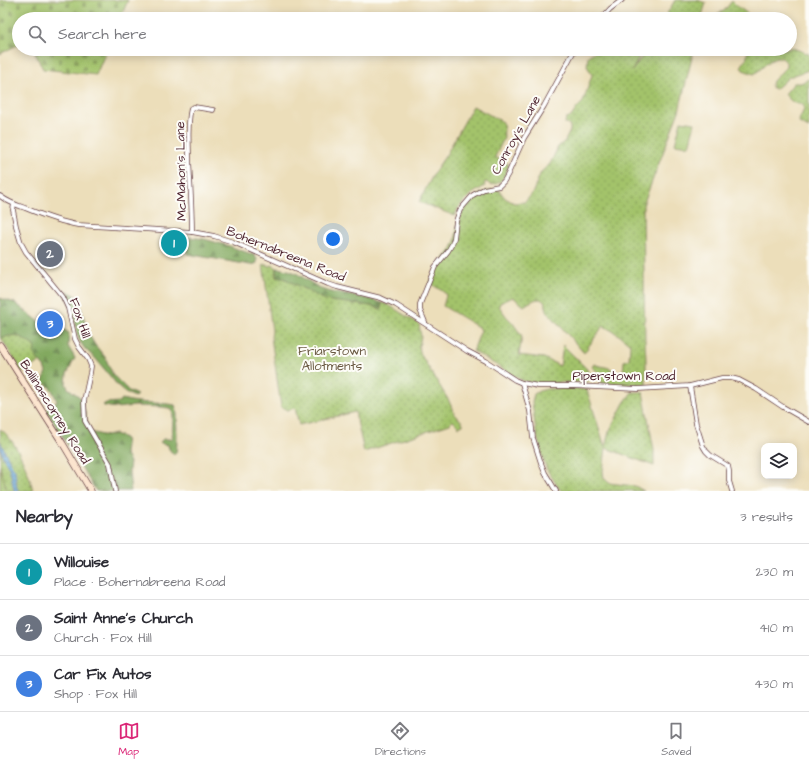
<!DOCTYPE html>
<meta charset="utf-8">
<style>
:root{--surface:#fff;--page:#f7f7f7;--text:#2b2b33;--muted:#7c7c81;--line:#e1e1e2;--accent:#db2777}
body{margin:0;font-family:"Architects Daughter",sans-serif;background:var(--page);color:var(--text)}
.controls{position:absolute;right:12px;bottom:12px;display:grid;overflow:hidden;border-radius:8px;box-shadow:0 2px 10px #0003}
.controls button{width:36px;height:36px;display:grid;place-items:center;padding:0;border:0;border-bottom:1px solid var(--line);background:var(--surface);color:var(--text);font:20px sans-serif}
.you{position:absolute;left:333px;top:239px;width:14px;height:14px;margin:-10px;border:3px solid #fff;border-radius:50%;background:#1a73e8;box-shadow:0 0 0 6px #1a73e833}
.badge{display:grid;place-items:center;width:26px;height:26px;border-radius:50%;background:var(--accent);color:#fff;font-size:13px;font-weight:700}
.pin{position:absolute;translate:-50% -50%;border:2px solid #fff;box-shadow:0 1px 4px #0006}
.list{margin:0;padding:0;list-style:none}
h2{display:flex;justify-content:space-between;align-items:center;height:52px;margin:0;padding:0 16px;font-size:17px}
h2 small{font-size:13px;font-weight:400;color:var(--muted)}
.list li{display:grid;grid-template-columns:26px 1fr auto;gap:12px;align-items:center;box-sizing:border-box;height:56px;padding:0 16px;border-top:1px solid var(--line)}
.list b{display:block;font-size:15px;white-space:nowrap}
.list p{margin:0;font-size:13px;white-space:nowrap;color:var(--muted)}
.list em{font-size:13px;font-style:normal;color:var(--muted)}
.icon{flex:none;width:22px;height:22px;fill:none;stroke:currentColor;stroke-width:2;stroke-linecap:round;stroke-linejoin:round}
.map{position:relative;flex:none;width:809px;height:491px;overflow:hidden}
.search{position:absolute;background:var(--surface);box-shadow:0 2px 10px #0003;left:12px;right:12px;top:12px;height:44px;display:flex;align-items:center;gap:10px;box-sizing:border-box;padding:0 14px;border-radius:22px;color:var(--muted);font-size:15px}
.sheet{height:220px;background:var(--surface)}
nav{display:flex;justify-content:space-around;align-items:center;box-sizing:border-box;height:56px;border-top:1px solid var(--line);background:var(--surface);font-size:11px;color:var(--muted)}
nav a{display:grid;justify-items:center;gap:2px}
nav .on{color:var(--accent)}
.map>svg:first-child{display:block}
</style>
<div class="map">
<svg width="809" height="491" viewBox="0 0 809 491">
<defs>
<pattern id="grass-dots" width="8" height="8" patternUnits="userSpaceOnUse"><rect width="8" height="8" fill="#a3c36b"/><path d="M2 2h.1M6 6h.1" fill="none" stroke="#879e58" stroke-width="1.8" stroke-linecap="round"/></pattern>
<pattern id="forest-firs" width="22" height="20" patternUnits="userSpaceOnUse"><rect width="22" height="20" fill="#82a95f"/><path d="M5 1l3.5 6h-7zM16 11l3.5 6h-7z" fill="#6c894f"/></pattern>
<pattern id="cemetery-stones" width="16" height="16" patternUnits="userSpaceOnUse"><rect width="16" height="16" fill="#a3c36b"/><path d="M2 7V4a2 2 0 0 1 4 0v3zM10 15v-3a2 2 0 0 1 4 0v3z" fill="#879e58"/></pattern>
<pattern id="park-tufts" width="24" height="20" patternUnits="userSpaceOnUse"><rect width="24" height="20" fill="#a3c36b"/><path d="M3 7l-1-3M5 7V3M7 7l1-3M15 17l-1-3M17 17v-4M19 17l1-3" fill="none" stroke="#879e58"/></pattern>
<pattern id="water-rules" width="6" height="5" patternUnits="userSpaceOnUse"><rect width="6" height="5" fill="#62a7d8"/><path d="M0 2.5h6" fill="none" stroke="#5387af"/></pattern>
</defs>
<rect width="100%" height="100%" fill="#fdfcf7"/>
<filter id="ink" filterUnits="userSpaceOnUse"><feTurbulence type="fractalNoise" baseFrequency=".025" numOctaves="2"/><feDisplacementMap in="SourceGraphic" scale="8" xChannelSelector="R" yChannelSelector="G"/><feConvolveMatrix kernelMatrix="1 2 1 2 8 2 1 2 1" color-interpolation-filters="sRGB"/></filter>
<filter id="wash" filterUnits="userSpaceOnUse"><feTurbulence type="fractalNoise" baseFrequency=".012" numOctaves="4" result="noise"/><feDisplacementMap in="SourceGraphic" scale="16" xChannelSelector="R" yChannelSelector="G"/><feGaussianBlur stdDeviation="0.9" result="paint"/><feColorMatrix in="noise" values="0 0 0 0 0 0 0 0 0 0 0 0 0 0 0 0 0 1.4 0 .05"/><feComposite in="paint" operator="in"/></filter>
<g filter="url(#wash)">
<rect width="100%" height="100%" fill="#ecdeba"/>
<!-- grass -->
<g fill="url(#grass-dots)" stroke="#76714b">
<polygon points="675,0 697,0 706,3 701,19 664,19"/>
<polygon points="732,1 737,6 755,19 717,19 718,13 724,11"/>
<path d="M790,47L809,54V70L789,77L778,87L775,89L772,88L771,85L773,81L786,67V62L782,58C770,56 764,68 754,74L743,70L741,67L747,57L748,49H790Z"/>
<path d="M599,49H620L639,57L632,71L647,49H694L679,111L643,205L645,340L646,360V386L602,385C601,376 600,373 592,367L594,364C602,368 610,365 617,374L623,372L624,361L629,359L630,344C622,337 614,331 603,326L584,353L547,311C545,294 535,298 524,306L513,297L500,303L499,306L506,316L512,322L522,336L519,355L544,358L560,366L563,345L586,368C590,373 590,377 587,382L532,383L521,380L473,351L481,330L478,327L443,306L446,296L445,293L430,283C433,277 435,271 438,266C442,259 450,254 453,246C457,238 456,230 458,222C461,209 473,196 486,191C490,190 494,189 498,189L505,198L514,203L525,202L532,194L541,172L550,164L558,147L565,141L570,131V126L565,123L566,118L571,117L577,108L583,102L592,75L587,66L588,56Z"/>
<path d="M809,79V128L799,123C799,115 806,112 803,104C794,104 791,102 785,94L794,83H801Z"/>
<path d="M473,106L503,122L504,138L495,157L509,165C505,176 503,184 490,185L487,182L484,183L485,186L470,195L458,208L455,216L419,202L435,171L446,155Z"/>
<polygon points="263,264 270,266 273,265 277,268 276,277 284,278 321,298 357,304 372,306 381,309 382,303 387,304 419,324 421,336 419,347 421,355 449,401 454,413 463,423 463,425 459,427 452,420 450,424 364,452 355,412 299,425 295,408 288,410 281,407 271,337 272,331"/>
<polygon points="12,335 22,337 35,347 38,360 40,362 22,372 1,338"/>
<polygon points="574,388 587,390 605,447 609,432 624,403 632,392 643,392 654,450 654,466 606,448 603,471 604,478 609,483 635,486 644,491 561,491 547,470 543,459 536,432 532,402 534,394 539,391 547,389"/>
<path d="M0,429C15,438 30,474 33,491H0Z"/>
</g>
<!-- forest -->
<g fill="url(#forest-firs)" stroke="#666445">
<polygon points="190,237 204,239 229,246 254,255 257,259 257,263 255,264 250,265 187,254"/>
<polygon points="277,268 288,270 296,273 321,289 331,292 370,299 382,303 381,309 372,306 331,301 321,298 284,278 276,277"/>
<polygon points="63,292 69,292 75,295 79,300 88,333 95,345 105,357 113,375 129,391 137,395 135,397 126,393 118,386 96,359 85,349 80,342 77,334 74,315 71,305"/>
<path d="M0,298L15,303L53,332L58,327L63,329L69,333L68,346L75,358L67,374L66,384L68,388L81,398L90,432L107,436L115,434L125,438L126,445L125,454L130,462L129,471L131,491H96L46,410L57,401L52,390L46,384L41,385L44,379L46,372L44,367L38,360L34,354L35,347C20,336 19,333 1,338L0,337Z"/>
<path d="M122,399C139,404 158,402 175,405C179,415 176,424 177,434C177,440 177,446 176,453L174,455L169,449L168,445L163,444L160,442L163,439H172L173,416L172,410L169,408L161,407L135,406L116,408L104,406L103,405L106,403L119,402Z"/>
</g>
<!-- cemetery -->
<g fill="url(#cemetery-stones)" stroke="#76714b">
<polygon points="0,0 128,0 120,19 19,19 19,44 0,54"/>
<polygon points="33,49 107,49 96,75 43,69"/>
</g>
<!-- park -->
<polygon fill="url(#park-tufts)" stroke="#76714b" points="0,466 7,491 0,491"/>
<!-- pitch -->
<polygon fill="#a3c36b" stroke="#76714b" points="681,121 695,123 689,146 675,144"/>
<!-- water -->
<path fill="url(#water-rules)" stroke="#566382" d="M0,441L12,466L15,470L16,480L17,488L19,491H14V490C12,484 12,477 10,471C10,468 7,466 6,463C2,456 0,449 0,441Z"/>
</g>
<g filter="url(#ink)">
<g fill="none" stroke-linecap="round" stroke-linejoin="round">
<defs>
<g id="street">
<polyline points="601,19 610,9 622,0"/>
<path d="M0,196C8,202 16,205 25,208C42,215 60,222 78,225L192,232L214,236L233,242L328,284L337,287L381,298L396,305L467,351L486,361L515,380L522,383L538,386H573L638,389L690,386L722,378H731L739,380L756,389L783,407L809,422"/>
<polyline points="14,204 13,210 16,226 21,243 26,252 63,297 68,308 75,339 79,347 88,359 91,366 90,373 84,401 85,421 110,464 115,491"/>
<path d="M192,232C192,207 190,183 189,158C189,141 187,124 191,108L194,107L213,110"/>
<polyline points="425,322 420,310 420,304 435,267 448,251 452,244 454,238 456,221 460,210 473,195 484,189 499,186 504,181 508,174 524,138 544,106 575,49"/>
<polyline points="522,383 530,411 533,438 541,463 545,473 556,491"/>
<polyline points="690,386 696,424 703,446 706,451 710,455 728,466 729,471 729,481 732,491"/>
</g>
<polyline id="secondary" points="0,345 63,444 91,491"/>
</defs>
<!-- street casing -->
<use href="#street" stroke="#623c40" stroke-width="5.5"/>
<!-- secondary casing -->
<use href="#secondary" stroke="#623c40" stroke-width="7"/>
<!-- street -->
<use href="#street" stroke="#fff" stroke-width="4"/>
<!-- secondary -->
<use href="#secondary" stroke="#fce5cf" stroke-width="5.5"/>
</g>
</g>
<g text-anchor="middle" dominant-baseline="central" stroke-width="4" stroke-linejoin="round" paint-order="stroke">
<!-- street labels -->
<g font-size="13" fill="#4a1f2b" stroke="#fdfcf7">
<text transform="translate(516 135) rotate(-61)">Conroy's Lane</text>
<text transform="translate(181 171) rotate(-91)">McMahon's Lane</text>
<text transform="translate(286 254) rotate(22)">Bohernabreena Road</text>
<text transform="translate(80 318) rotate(71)">Fox Hill</text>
<text x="624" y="376">Piperstown Road</text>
<text transform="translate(55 412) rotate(58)">Ballinascorney Road</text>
</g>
<!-- park labels -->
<g font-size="13" fill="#695841" stroke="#fdfcf7">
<text x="332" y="351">Friarstown<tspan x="332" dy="15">Allotments</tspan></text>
</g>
</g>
</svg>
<div class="controls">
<button><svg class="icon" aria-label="layers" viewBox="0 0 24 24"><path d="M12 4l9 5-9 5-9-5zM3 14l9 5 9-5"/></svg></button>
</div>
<div class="you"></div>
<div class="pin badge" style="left:174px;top:243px;background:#0f9aa8">1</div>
<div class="pin badge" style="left:50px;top:254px;background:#6b7280">2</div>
<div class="pin badge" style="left:50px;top:324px;background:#3f7fe0">3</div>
<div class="search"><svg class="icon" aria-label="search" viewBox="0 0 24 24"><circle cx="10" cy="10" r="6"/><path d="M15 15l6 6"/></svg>Search here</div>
</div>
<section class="sheet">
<h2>Nearby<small>3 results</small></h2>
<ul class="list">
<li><span class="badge" style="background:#0f9aa8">1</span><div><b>Willouise</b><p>Place · Bohernabreena Road</p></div><em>230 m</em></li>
<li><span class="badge" style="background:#6b7280">2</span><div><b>Saint Anne's Church</b><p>Church · Fox Hill</p></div><em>410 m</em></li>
<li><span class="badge" style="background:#3f7fe0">3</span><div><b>Car Fix Autos</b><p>Shop · Fox Hill</p></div><em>430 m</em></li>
</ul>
</section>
<nav>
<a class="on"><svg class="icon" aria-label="map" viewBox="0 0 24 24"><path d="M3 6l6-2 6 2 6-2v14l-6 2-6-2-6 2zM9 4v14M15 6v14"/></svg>Map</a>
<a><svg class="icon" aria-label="directions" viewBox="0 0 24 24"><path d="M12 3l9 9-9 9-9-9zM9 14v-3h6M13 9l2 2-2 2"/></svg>Directions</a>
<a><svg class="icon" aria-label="saved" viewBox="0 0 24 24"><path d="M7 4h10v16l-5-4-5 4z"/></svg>Saved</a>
</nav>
